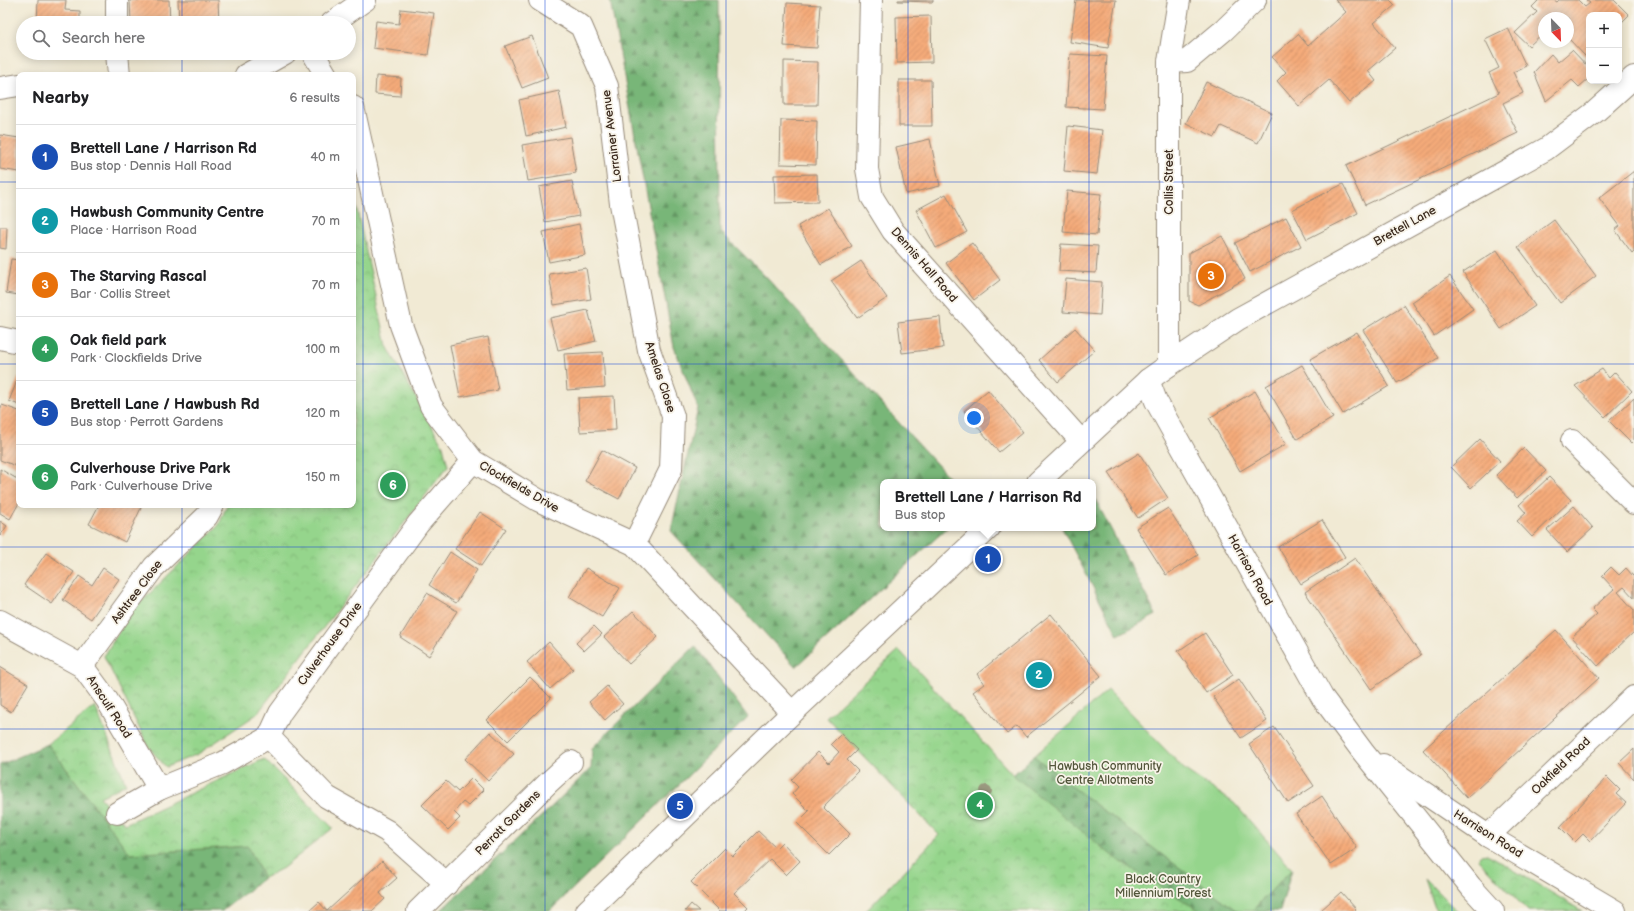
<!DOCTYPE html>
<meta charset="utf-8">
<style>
:root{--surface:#fff;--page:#f6f6f6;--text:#202124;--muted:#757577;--line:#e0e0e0;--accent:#d93025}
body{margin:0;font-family:"Balsamiq Sans",sans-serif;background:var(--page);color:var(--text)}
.controls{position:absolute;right:12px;top:12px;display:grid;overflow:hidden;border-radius:8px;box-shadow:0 2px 10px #0003}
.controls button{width:36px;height:36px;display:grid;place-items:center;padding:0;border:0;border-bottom:1px solid var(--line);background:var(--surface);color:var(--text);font:20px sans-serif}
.compass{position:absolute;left:1538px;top:12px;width:36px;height:36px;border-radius:50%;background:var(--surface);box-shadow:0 2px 10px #0003;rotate:157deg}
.you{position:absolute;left:974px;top:418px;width:14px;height:14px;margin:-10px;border:3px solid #fff;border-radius:50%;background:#1a73e8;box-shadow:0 0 0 6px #1a73e833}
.badge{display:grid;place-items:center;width:26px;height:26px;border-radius:50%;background:var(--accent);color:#fff;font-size:13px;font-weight:700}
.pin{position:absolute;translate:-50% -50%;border:2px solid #fff;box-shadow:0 1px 4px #0006}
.popup{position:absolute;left:880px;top:479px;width:216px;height:52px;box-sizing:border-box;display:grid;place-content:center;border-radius:8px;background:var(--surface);filter:drop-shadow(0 1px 3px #0005);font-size:13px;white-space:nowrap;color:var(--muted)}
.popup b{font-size:15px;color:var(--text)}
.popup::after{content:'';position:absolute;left:50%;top:100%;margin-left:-8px;border:8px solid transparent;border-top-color:var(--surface)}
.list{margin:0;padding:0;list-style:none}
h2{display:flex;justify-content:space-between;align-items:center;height:52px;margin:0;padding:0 16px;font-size:17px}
h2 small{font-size:13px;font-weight:400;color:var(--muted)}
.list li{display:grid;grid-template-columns:26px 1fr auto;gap:12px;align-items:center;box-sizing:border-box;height:64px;padding:0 16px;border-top:1px solid var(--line)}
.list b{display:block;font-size:15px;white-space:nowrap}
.list p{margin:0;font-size:13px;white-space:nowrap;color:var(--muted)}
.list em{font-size:13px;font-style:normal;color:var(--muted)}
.icon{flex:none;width:22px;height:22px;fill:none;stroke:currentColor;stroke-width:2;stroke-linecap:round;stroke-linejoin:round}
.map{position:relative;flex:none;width:1634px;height:911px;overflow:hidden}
.search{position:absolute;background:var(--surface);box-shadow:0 2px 10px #0003;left:16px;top:16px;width:340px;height:44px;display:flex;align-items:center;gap:10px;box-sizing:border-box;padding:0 14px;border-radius:22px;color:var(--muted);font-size:15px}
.panel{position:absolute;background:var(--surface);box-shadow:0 2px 10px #0003;left:16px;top:72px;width:340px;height:436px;border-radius:8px}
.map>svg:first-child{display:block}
</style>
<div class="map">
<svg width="1634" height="911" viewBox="0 0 1634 911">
<defs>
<pattern id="forest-firs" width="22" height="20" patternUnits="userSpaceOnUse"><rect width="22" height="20" fill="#78b678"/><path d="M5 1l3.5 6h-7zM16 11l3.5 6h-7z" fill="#649462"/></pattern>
<pattern id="park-crowns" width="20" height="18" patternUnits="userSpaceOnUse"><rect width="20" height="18" fill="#95d58c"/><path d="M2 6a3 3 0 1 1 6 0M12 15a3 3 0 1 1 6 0" fill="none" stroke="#81b778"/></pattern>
<pattern id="building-hatch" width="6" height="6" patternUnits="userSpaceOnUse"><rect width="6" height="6" fill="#f5ab7a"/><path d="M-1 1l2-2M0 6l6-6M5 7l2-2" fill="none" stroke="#c88b63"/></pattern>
</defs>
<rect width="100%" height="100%" fill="#f7f3e8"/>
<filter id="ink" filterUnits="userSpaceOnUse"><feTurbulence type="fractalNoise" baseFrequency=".025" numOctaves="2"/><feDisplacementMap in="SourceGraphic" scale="8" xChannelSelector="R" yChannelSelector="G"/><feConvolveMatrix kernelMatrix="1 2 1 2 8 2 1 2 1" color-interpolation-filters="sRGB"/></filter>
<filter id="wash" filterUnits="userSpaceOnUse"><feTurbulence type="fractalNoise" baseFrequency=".012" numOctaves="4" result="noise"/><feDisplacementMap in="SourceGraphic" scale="16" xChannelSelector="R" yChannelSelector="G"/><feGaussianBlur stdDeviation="0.9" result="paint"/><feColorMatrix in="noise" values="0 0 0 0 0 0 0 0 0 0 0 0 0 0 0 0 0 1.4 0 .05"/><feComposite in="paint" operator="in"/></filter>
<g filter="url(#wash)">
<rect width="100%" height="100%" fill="#f1ead4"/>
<!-- green -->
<polygon fill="#95d58c" stroke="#688055" points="1108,690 1185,770 1234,803 1292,869 1252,911 1200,911 1013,775"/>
<!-- forest -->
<g fill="url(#forest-firs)" stroke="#5a704b">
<polygon points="610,0 719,0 720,231 765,276 953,482 883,482 883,528 947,528 796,667 671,531 698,408 674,347"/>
<polygon points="1093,495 1156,615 1118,635 1062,528 1093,528"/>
<polygon points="695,646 748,717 550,911 440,911 548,810 591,768 592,748"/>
<polygon points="48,744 130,854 248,846 264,878 222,911 0,911 0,765"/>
<path d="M1034,756C1100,810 1169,859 1237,911H1152L1013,775Z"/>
<polygon points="1292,869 1280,911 1252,911"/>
</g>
<!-- park -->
<g fill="url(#park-crowns)" stroke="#688055">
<polygon points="353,192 387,346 443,446 448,466 257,714 198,754 166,767 149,748 104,656 131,612 219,525 227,505 353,505"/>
<polygon points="899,650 1013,775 1115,858 1200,911 866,911 939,835 826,717"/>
<polygon points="95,706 126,784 100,797 125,824 264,759 333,828 283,868 264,878 248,846 130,854 48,744"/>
<polygon points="1487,854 1582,911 1528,911 1478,860 1481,855"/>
<polygon points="1425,879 1457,911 1436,911"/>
</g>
<g id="blocks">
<!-- building -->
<g fill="url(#building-hatch)">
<polygon points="38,0 66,0 65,10 80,11 80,23 37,23"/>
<polygon points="130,0 169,0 170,23 131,23"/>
<polygon points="178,0 218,0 219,23 179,23"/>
<polygon points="898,0 933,0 933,2 898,1"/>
<polygon points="1076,0 1116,0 1108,48 1070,42"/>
<polygon points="1335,0 1390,0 1395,5 1374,23 1395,48 1368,71 1376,81 1349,103 1329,80 1299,106 1277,81 1286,72 1272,57 1298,34 1308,46 1346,12"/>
<polygon points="1539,0 1554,0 1557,2 1559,0 1578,0 1585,7 1590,3 1586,0 1614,0 1629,15 1619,25 1619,15 1589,15 1589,54 1586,57 1568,38 1568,18 1544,18 1544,32 1529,46 1515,33 1537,12 1532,7"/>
<polygon points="787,3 820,5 817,48 784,46"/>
<polygon points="401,9 434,13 428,55 373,48 376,21 399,24"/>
<polygon points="931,16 932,62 897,63 896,17"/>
<polygon points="1508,28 1526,66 1513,72 1523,93 1503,103 1518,133 1365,205 1346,166 1499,93 1489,73 1499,68 1485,39"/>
<polygon points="532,36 548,78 522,88 505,46"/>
<polygon points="1572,50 1589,68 1589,78 1579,87 1572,80 1546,101 1534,72 1551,54 1558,62"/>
<polygon points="1070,54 1107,56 1103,109 1066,107"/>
<polygon points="784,61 818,62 817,105 784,105"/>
<polygon points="376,76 401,78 400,96 375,94"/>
<polygon points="899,80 931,80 932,126 899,126"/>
<polygon points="1206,82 1272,113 1258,143 1221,126 1215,137 1186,123"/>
<polygon points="559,91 566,127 526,136 519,100"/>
<polygon points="781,120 817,121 816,165 780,164"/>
<polygon points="1068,126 1102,130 1097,174 1064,171"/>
<polygon points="0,135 19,138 19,172 0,169"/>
<polygon points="570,137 576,173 528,181 522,145"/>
<polygon points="930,139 940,186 906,194 896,147"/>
<polygon points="1634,171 1634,251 1632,253 1615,230 1620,226 1599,198"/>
<polygon points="817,174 818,202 775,203 774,175"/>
<polygon points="572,181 579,216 545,222 539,187"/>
<polygon points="1343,184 1358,213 1307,239 1292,210"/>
<polygon points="1067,191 1101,194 1097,235 1063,232"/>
<polygon points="946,194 967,232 936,248 916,210"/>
<polygon points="828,208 852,246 821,265 798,226"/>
<polygon points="1286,217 1301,246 1250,272 1235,243"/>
<polygon points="1554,220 1596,276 1560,303 1518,247"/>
<polygon points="579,224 585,255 549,262 543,232"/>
<polygon points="0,227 7,227 6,249 0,248"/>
<polygon points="1222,236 1245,279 1198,305 1189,301 1189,253"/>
<polygon points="972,243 1000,280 974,300 946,263"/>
<polygon points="1061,244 1098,246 1096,273 1059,271"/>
<polygon points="1497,250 1535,306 1501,329 1463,272"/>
<polygon points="11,259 19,260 19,295 6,293"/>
<polygon points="861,261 887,298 857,318 831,281"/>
<polygon points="586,268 591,299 554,305 549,274"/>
<polygon points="1450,276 1473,309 1434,336 1412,302"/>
<polygon points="1066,279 1102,282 1100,315 1063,312"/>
<polygon points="1404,305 1438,358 1397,383 1363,330"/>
<polygon points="588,310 596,341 558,350 550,318"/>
<polygon points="940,317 943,348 902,353 898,322"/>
<polygon points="1075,328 1095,350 1058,382 1039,360"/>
<polygon points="1357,332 1389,386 1343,414 1310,359"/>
<polygon points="488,337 498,390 460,397 450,345"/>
<polygon points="603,352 605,387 567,390 564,354"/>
<polygon points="1302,365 1333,418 1297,439 1266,386"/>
<polygon points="1602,369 1609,378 1615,372 1632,391 1605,417 1575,386"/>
<polygon points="19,376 19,405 9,401"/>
<polygon points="988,390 1023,432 999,452 964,411"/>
<polygon points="1255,391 1286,444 1240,471 1209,418"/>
<polygon points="614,396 616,430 580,432 578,398"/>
<polygon points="1634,398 1634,440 1631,443 1609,421"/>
<polygon points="2,405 19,411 19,458 16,466 0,460 0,410"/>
<polygon points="1480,439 1500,461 1471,488 1451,467"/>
<polygon points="1524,448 1546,471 1517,498 1496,475"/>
<polygon points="602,450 635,468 619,499 585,481"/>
<polygon points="1139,453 1168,498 1138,518 1108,473"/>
<polygon points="0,469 19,480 19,503 10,519 0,513"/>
<polygon points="1549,477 1571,500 1532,537 1517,521 1526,513 1519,505"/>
<polygon points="99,505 135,505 141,508 125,542 89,524"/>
<polygon points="1574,506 1593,528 1567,552 1547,530"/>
<polygon points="1168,508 1198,555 1166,575 1136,528"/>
<polygon points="480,512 506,529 481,566 455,549"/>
<polygon points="1322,520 1345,557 1301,584 1278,547"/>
<polygon points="0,521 7,526 0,536"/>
<polygon points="450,552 477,570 456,603 429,585"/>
<polygon points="46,553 74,572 52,604 24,585"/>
<polygon points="1355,558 1421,655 1371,689 1305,592"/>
<polygon points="1611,567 1619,575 1626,568 1633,576 1634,575 1634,598 1624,587 1618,592 1634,610 1634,632 1598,666 1572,637 1597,614 1592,609 1614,589 1602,576"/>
<polygon points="103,568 119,579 91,619 63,600 79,576 92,585"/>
<polygon points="586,568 620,588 602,617 569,597"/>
<polygon points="427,593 457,611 429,656 400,637"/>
<polygon points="633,611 658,637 629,664 604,637"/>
<polygon points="1051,614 1101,676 1026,737 1017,726 1007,734 973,692 984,684 977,674"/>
<polygon points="594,626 602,634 584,651 576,643"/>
<polygon points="1556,630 1599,678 1467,798 1423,750"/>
<polygon points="1205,633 1233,675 1206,693 1178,651"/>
<polygon points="549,642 573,669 550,689 527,662"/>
<polygon points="0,667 28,684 11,712 0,705"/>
<polygon points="530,677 551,698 508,741 487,720"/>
<polygon points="1239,679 1267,721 1241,738 1213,697"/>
<polygon points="607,686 623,704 605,720 589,702"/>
<polygon points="1274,727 1314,786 1288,803 1249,744"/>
<polygon points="490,732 514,754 488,781 465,759"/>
<polygon points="841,734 857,750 847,760 858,771 823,807 850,834 829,855 797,823 809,811 792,794 798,787 791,780 818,752 829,763 839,752 831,744"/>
<polygon points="1634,749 1634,779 1619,763"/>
<polygon points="1607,777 1620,790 1616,794 1626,803 1590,841 1583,834 1575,842 1560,827"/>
<polygon points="472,778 484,790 468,806 463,802 454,812 460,818 448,830 422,805 446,781 458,792"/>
<polygon points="1322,796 1357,848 1331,865 1296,814"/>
<polygon points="758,831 776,848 782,842 800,861 786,875 770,859 734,893 748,907 744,911 720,911 691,882 725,848 733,856"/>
<polygon points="382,861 397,878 380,893 385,899 372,911 309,911 319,902 327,911"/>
<polygon points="1341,892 1356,909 1354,911 1320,911"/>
<polygon points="691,904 699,911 685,911"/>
</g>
</g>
</g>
<g filter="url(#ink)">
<use href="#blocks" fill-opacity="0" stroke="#968a79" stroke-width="1"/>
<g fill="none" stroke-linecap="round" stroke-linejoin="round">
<defs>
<g id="street">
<polyline points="540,0 581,26 607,86 621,204 649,350 673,416 671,469 634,544"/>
<polyline points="871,0 867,169 872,197 893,231 1081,441"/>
<polyline points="117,23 117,0"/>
<polyline points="332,23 365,0"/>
<polyline points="117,53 119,75"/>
<polyline points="313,53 326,75"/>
<polyline points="1169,62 1187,61 1224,30 1255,0"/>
<polyline points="246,75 285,53"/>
<polyline points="0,88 19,85"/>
<polyline points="353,107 401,325 431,406 473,461 538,500 634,544 792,713"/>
<polyline points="0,338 19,342"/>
<polyline points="1148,380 1156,401 1322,697 1363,752 1471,887 1493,911"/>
<polyline points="1572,441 1634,503"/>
<polyline points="0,621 82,666 107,700 159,789"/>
<polyline points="82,666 154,567 207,516 213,505"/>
<polyline points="269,737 327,797 387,831 447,884"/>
<polyline points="1383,765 1488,836 1615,911"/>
<polyline points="117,813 159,789 223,763 269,737 280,713 418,524 473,461"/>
<polyline points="1488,836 1634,697"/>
<polyline points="418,911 548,783 571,762"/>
</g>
<g id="primary">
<polyline points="1169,365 1169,62 1179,0"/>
<polyline points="1038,482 1148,380 1169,365 1238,319 1546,149 1595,112 1634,77"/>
<polyline points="587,911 792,713 989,528"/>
</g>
</defs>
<!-- street casing -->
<use href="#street" stroke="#968a79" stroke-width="24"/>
<!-- primary casing -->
<use href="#primary" stroke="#968a79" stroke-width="24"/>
<!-- street -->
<use href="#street" stroke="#fff" stroke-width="22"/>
<!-- primary -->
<use href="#primary" stroke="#fff" stroke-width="22"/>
</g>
<!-- trees -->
<circle fill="#9a987f" cx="986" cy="791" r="6"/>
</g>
<!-- grid -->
<path fill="none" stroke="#1d4ed8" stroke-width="1" stroke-opacity="0.55" d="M182,0V23M363,0V911M545,0V911M726,0V911M908,0V911M1089,0V911M1271,0V911M1452,0V911M182,53V75M0,182H19M353,182H1634M0,364H19M353,364H1634M182,505V911M0,547H1634M0,729H1634"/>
<g text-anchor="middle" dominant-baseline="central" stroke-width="3.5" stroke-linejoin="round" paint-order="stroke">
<!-- street labels -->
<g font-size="12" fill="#3b2a1e" stroke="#f7f3e8">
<text transform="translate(612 136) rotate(-97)">Lorrainer Avenue</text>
<text transform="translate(1169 182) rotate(-90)">Collis Street</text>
<text transform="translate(1405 226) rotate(-29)">Brettell Lane</text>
<text transform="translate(924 265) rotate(49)">Dennis Hall Road</text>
<text transform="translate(660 377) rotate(72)">Amelas Close</text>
<text transform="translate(519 487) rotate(30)">Clockfields Drive</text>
<text transform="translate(1250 570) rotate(61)">Harrison Road</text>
<text transform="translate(137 592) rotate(-53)">Ashtree Close</text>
<text transform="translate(330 644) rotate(-54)">Culverhouse Drive</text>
<text transform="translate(109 707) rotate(57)">Ansculf Road</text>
<text transform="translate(1561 766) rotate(-44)">Oakfield Road</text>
<text transform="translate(508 823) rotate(-45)">Perrott Gardens</text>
<text transform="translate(1488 834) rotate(32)">Harrison Road</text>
</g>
<!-- park labels -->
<g font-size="12" fill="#52553a" stroke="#f7f3e8">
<text x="1105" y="766">Hawbush Community<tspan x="1105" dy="14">Centre Allotments</tspan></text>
<text x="1163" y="879">Black Country<tspan x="1163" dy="14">Millennium Forest</tspan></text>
</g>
</g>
</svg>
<div class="controls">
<button>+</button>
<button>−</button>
</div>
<svg class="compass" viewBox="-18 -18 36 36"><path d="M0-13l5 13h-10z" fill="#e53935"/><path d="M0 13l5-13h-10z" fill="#757577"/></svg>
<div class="you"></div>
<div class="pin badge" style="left:988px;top:559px;background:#1a4fb4">1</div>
<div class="popup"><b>Brettell Lane / Harrison Rd</b>Bus stop</div>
<div class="pin badge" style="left:1039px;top:675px;background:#0f9aa8">2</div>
<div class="pin badge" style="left:1211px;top:276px;background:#e8710a">3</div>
<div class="pin badge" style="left:980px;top:805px;background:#2e9e5b">4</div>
<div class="pin badge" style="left:680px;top:806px;background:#1a4fb4">5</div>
<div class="pin badge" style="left:393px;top:485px;background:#2e9e5b">6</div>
<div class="search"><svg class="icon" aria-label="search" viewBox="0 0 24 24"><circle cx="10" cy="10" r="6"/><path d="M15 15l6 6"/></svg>Search here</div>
<section class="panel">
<h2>Nearby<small>6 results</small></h2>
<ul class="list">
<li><span class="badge" style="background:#1a4fb4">1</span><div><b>Brettell Lane / Harrison Rd</b><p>Bus stop · Dennis Hall Road</p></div><em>40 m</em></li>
<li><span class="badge" style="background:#0f9aa8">2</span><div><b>Hawbush Community Centre</b><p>Place · Harrison Road</p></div><em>70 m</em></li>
<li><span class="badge" style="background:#e8710a">3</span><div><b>The Starving Rascal</b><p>Bar · Collis Street</p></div><em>70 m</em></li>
<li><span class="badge" style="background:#2e9e5b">4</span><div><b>Oak field park</b><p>Park · Clockfields Drive</p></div><em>100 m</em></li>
<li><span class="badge" style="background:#1a4fb4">5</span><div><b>Brettell Lane / Hawbush Rd</b><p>Bus stop · Perrott Gardens</p></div><em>120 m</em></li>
<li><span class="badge" style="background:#2e9e5b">6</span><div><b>Culverhouse Drive Park</b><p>Park · Culverhouse Drive</p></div><em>150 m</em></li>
</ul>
</section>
</div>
